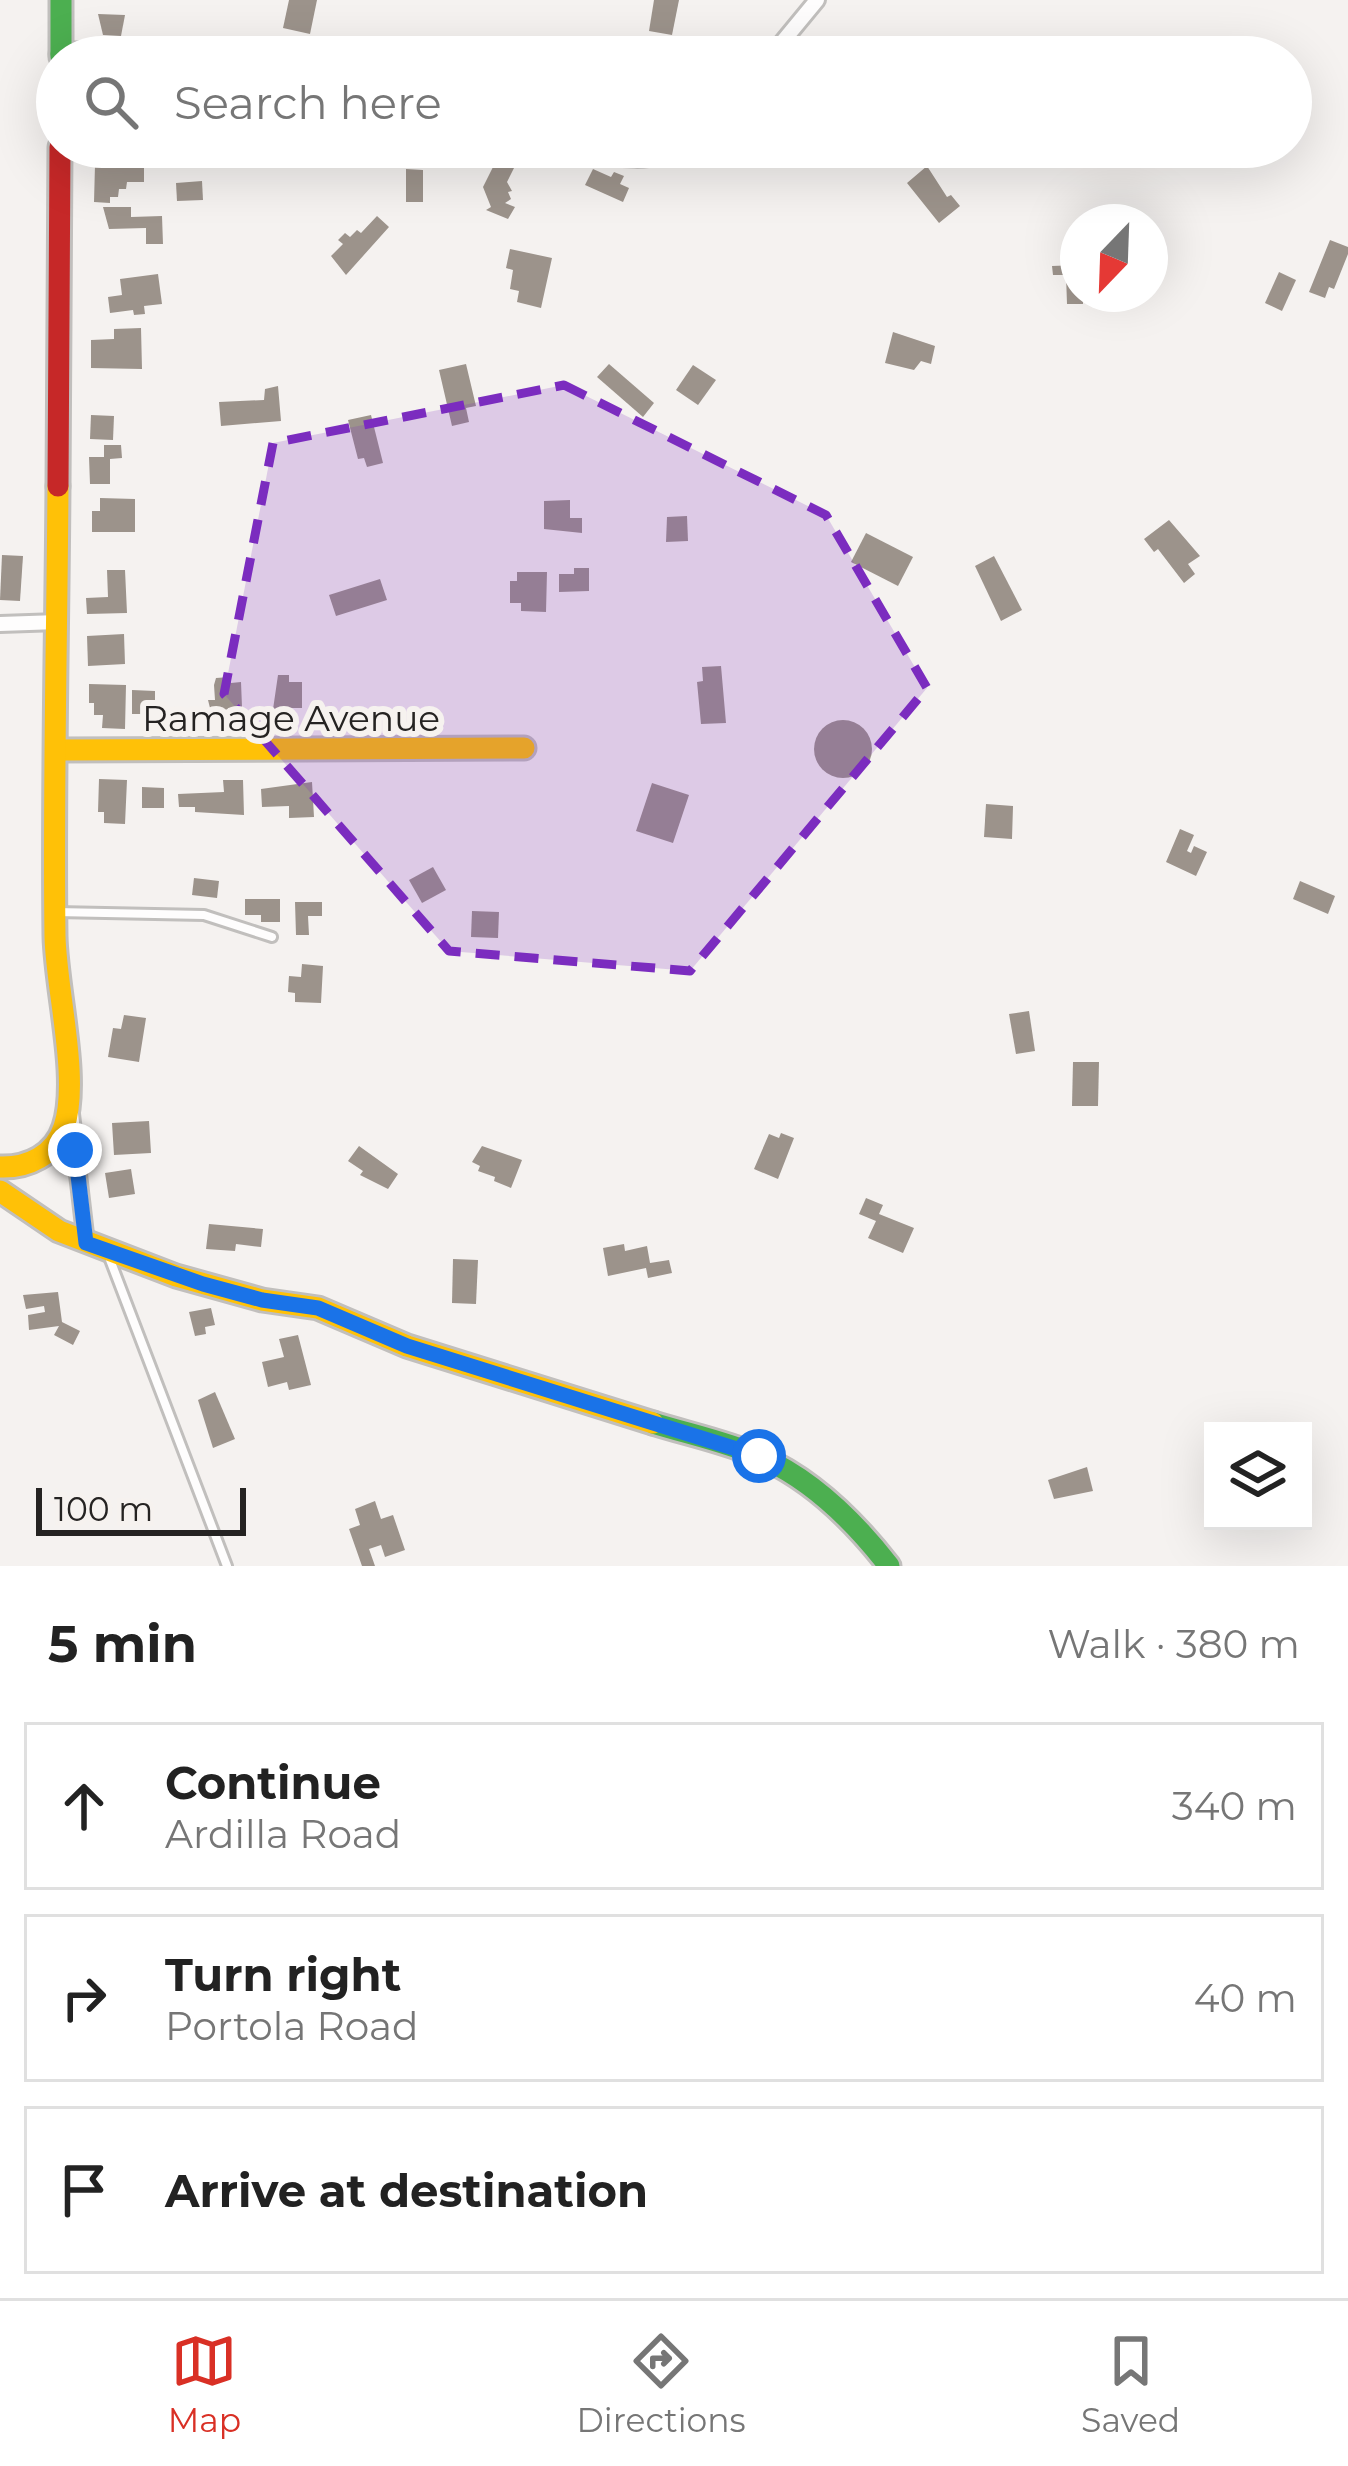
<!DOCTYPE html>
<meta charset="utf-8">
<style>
:root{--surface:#fff;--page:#f6f6f6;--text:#222;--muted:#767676;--line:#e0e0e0;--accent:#d93025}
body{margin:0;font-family:Montserrat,sans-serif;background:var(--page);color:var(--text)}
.controls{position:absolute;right:36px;bottom:36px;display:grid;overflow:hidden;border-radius:0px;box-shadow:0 12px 48px #0002}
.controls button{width:108px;height:108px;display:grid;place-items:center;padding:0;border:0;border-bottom:3px solid var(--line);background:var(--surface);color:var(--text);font:60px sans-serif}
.compass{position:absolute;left:1060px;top:204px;width:108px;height:108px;border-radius:50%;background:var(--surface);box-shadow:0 12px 48px #0002;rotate:203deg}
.scale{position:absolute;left:36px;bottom:30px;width:210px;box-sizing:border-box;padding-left:12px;border:6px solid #252322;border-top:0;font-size:33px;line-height:42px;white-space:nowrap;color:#252322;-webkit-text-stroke:9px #f6f2ef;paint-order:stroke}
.stop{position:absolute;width:36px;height:36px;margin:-27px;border:9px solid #1a73e8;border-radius:50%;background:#fff}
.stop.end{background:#1a73e8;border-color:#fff;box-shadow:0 3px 12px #0008}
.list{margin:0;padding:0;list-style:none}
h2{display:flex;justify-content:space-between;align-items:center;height:156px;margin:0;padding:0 48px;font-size:51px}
h2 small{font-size:39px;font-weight:400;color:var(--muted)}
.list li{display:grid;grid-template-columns:78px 1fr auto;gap:36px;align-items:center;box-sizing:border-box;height:168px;margin:0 24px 24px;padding:0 24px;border:3px solid var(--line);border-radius:0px}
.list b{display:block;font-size:45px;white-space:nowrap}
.list p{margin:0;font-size:39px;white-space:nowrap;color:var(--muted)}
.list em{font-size:39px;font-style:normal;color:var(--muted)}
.icon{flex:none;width:66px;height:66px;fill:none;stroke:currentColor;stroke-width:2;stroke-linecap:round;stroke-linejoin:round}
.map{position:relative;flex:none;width:1348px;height:1566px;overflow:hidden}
.search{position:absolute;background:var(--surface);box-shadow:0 12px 48px #0002;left:36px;right:36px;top:36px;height:132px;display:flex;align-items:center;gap:30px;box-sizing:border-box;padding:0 42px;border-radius:66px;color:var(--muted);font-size:45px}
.sheet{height:732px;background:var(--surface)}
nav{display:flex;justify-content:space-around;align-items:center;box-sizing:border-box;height:168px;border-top:3px solid var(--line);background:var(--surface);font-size:33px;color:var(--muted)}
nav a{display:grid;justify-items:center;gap:6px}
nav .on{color:var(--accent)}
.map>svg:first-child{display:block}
</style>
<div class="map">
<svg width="1348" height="1566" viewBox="0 0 1348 1566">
<rect width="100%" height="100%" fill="#f5f2f0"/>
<!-- building -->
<g fill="#9c938b">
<polygon points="289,0 317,0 310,34 283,28"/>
<polygon points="654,0 679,0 672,35 649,31"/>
<polygon points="98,14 125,15 121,36 103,35"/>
<polygon points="499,155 516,164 507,182 512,191 508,192 511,199 505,203 515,207 508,219 486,210 491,207 483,187"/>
<polygon points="95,165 144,167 144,182 127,182 126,189 119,189 118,197 110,197 110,203 94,202"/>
<polygon points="927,166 947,197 951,195 960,206 939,223 907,183"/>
<polygon points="406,169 423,170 423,202 406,202"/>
<polygon points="593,169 611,177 614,172 624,176 620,184 629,188 623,202 585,185"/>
<polygon points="202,181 203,200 177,201 176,183"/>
<polygon points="103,207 131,207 131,217 162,216 163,244 146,244 146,228 109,229"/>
<polygon points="377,216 389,227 346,275 331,256 343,244 338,240 345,233 350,237 357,230 361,233"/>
<polygon points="1330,240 1348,247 1348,254 1334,289 1329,287 1325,298 1309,292"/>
<polygon points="510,249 552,258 541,308 517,302 519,291 510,289 513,270 506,268"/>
<polygon points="1078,265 1078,294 1083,294 1083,304 1067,304 1066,275 1053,275 1052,266"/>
<polygon points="1279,272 1296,280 1282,311 1265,303"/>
<polygon points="158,274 162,304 144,306 145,314 134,315 133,310 110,313 108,297 122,295 120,279"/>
<polygon points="141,328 142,369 91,368 91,340 114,339 114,329"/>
<polygon points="893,332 935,346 931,364 921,361 914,370 885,363"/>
<polygon points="466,364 476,406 466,408 469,422 452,426 439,370"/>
<polygon points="609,364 654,403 643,417 597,377"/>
<polygon points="693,365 716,380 698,405 676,390"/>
<polygon points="278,386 281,421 221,426 219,402 264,400 265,389"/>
<polygon points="91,415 114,416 113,440 90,439"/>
<polygon points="371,415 383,463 367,467 364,458 358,459 348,420"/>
<polygon points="104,445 121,445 122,458 110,459 110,484 90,484 89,457 104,457"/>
<polygon points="100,498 135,499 135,532 92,532 92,511 100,511"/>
<polygon points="570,500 570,518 582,518 582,533 544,529 544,501"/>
<polygon points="687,516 688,541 666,542 667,517"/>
<polygon points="1169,520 1200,556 1188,564 1195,574 1184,583 1158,549 1154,552 1144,539"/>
<polygon points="866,533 913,557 898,586 851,562"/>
<polygon points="2,555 23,556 20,601 0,600"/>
<polygon points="994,556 1022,610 1001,621 975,566"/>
<polygon points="574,568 589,568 589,591 559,592 559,574 574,574"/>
<polygon points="107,570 125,570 127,613 87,614 86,598 108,597"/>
<polygon points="517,572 547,572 546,612 521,611 521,603 510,603 510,581 517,581"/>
<polygon points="380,579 387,600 336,616 329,595"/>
<polygon points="124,634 125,664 88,666 87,636"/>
<polygon points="721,666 726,723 701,724 697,682 703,681 702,667"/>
<polygon points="278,675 289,675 289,682 302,682 302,708 289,708 289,723 271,723"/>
<polygon points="230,677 231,683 241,682 242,707 228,708 229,718 213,720 208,700 215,700 214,685 216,678"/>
<polygon points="89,684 126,685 125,729 102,728 103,715 94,715 94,703 89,703"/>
<polygon points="132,690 155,691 155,714 132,714"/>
<circle cx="843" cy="749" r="29"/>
<polygon points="99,779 127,780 125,824 104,823 104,812 98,812"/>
<polygon points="223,780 243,780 244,815 195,812 195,807 179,807 178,794 224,792"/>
<polygon points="312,782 314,817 289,818 289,806 262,807 261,789"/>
<polygon points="652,783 689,795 673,843 636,831"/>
<polygon points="142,787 164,788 164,808 142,808"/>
<polygon points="986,804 1013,806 1012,839 984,837"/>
<polygon points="1180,829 1194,835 1187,851 1191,853 1194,846 1207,852 1196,876 1166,862"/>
<polygon points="433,867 446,890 422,903 409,880"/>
<polygon points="194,878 219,881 217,898 192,895"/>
<polygon points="1300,881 1335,896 1328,914 1293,899"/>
<polygon points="245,899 280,899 280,922 261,922 261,915 245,915"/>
<polygon points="295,902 322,902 322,916 308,916 309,935 296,935"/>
<polygon points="472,911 499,912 498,938 471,937"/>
<polygon points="302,964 323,966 321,1003 295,1002 295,993 288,992 289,976 301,977"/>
<polygon points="1029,1011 1035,1051 1016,1054 1009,1014"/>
<polygon points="124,1015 146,1018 139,1062 108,1057 113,1028 121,1029"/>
<polygon points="1073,1062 1099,1062 1098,1106 1072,1106"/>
<polygon points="149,1121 151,1153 114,1155 112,1123"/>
<polygon points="781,1133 794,1138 778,1179 754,1169 769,1134 779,1138"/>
<polygon points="359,1146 398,1174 388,1189 360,1175 363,1171 348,1161"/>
<polygon points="482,1146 522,1160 511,1188 494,1181 495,1177 478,1171 480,1166 472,1162"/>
<polygon points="131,1169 135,1194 109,1198 105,1173"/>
<polygon points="866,1198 883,1205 879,1214 914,1228 903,1253 868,1238 876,1221 859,1214"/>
<polygon points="209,1224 263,1229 261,1247 236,1244 235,1251 206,1249"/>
<polygon points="624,1244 625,1251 647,1246 650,1263 669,1260 672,1273 648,1278 646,1268 608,1276 603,1248"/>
<polygon points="453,1259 478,1260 476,1304 452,1303"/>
<polygon points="58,1292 62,1322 80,1331 73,1345 54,1335 59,1326 29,1330 28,1315 45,1312 44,1306 26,1309 23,1295"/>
<polygon points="211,1308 215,1325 205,1327 206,1334 195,1336 189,1312"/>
<polygon points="298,1335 311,1385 289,1390 287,1382 268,1387 262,1362 284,1357 279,1339"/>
<polygon points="215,1392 235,1439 213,1448 198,1400"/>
<polygon points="1087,1467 1093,1491 1054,1499 1048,1480"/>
<polygon points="375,1501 381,1519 393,1515 405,1550 385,1557 381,1545 369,1549 375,1566 362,1566 349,1529 360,1525 355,1509"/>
</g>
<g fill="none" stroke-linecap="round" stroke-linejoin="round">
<defs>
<g id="lane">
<polyline points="56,912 204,915 272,937"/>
<polyline points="109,1257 227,1566"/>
</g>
<g id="street">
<polyline points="770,57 817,0"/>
<path d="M586,147C614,161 655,164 683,147"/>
<polyline points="0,624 58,622"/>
<polyline points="71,1114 86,1243"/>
</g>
<g id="fast">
<polyline points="61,0 61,57"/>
<polyline points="61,54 453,53 459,57"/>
<path d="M653,1423C688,1434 727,1442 761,1457C813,1480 855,1522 889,1566"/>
</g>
<g id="slow">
<polyline points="59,750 524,748"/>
<path d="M0,1167C28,1168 55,1155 64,1127C80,1079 56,990 55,936C53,786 57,636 58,486"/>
<polyline points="0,1191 59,1231 176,1276 262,1300 318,1308 407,1346 653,1423"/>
</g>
<polyline id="jam" points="58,486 60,147"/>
</defs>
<!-- lane casing -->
<use href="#lane" stroke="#c1bfbd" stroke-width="14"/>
<!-- street casing -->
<use href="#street" stroke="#c1bfbd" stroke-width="20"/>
<!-- fast casing -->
<use href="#fast" stroke="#c1bfbd" stroke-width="27"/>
<!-- slow casing -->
<use href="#slow" stroke="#c1bfbd" stroke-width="27"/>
<!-- jam casing -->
<use href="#jam" stroke="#c1bfbd" stroke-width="27"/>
<!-- lane -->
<use href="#lane" stroke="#fefdfd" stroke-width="8"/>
<!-- street -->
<use href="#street" stroke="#fefdfd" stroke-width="14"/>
<!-- fast -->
<use href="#fast" stroke="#4caf50" stroke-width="21"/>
<!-- slow -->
<use href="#slow" stroke="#ffc107" stroke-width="21"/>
<!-- jam -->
<use href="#jam" stroke="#c62828" stroke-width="21"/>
</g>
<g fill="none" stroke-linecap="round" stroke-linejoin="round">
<!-- route -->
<polyline stroke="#1a73e8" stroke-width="15" points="75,1150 86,1243 203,1284 262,1300 318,1308 407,1346 759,1456"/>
</g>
<!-- marked area -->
<path fill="#7b2cbf" fill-opacity="0.2" stroke="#7b2cbf" stroke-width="9" stroke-dasharray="24 15" stroke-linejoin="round" d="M564,385L826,515L927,688L690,971L449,951L224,694L273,443Z"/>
<g text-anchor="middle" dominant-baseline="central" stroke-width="12" stroke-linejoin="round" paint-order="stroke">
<!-- street labels -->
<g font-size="36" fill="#252322" stroke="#f6f2ef">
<text x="291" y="718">Ramage Avenue</text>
</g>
</g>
</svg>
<div class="controls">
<button><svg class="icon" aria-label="layers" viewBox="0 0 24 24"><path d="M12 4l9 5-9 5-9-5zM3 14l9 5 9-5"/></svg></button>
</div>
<svg class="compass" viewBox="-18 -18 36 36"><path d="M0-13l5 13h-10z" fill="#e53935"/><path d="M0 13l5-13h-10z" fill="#767676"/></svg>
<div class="scale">100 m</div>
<div class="stop" style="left:759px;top:1456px"></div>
<div class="stop end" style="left:75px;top:1150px"></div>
<div class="search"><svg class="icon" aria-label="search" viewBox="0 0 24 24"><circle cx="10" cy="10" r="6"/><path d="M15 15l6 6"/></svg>Search here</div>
</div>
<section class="sheet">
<h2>5 min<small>Walk · 380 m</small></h2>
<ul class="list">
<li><svg class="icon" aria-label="ahead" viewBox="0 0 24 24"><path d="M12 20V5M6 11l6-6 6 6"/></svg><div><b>Continue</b><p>Ardilla Road</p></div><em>340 m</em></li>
<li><svg class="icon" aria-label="right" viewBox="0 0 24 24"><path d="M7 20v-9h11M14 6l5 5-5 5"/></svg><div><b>Turn right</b><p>Portola Road</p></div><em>40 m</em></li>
<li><svg class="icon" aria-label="arrive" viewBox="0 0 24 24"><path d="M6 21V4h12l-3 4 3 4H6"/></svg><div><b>Arrive at destination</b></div></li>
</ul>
</section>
<nav>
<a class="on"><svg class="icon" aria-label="map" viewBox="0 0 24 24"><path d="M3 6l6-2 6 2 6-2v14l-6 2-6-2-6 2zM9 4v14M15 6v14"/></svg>Map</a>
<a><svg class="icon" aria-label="directions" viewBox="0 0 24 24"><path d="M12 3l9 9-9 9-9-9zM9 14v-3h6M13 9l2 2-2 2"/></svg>Directions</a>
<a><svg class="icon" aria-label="saved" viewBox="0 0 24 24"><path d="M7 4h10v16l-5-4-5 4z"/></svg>Saved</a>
</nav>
